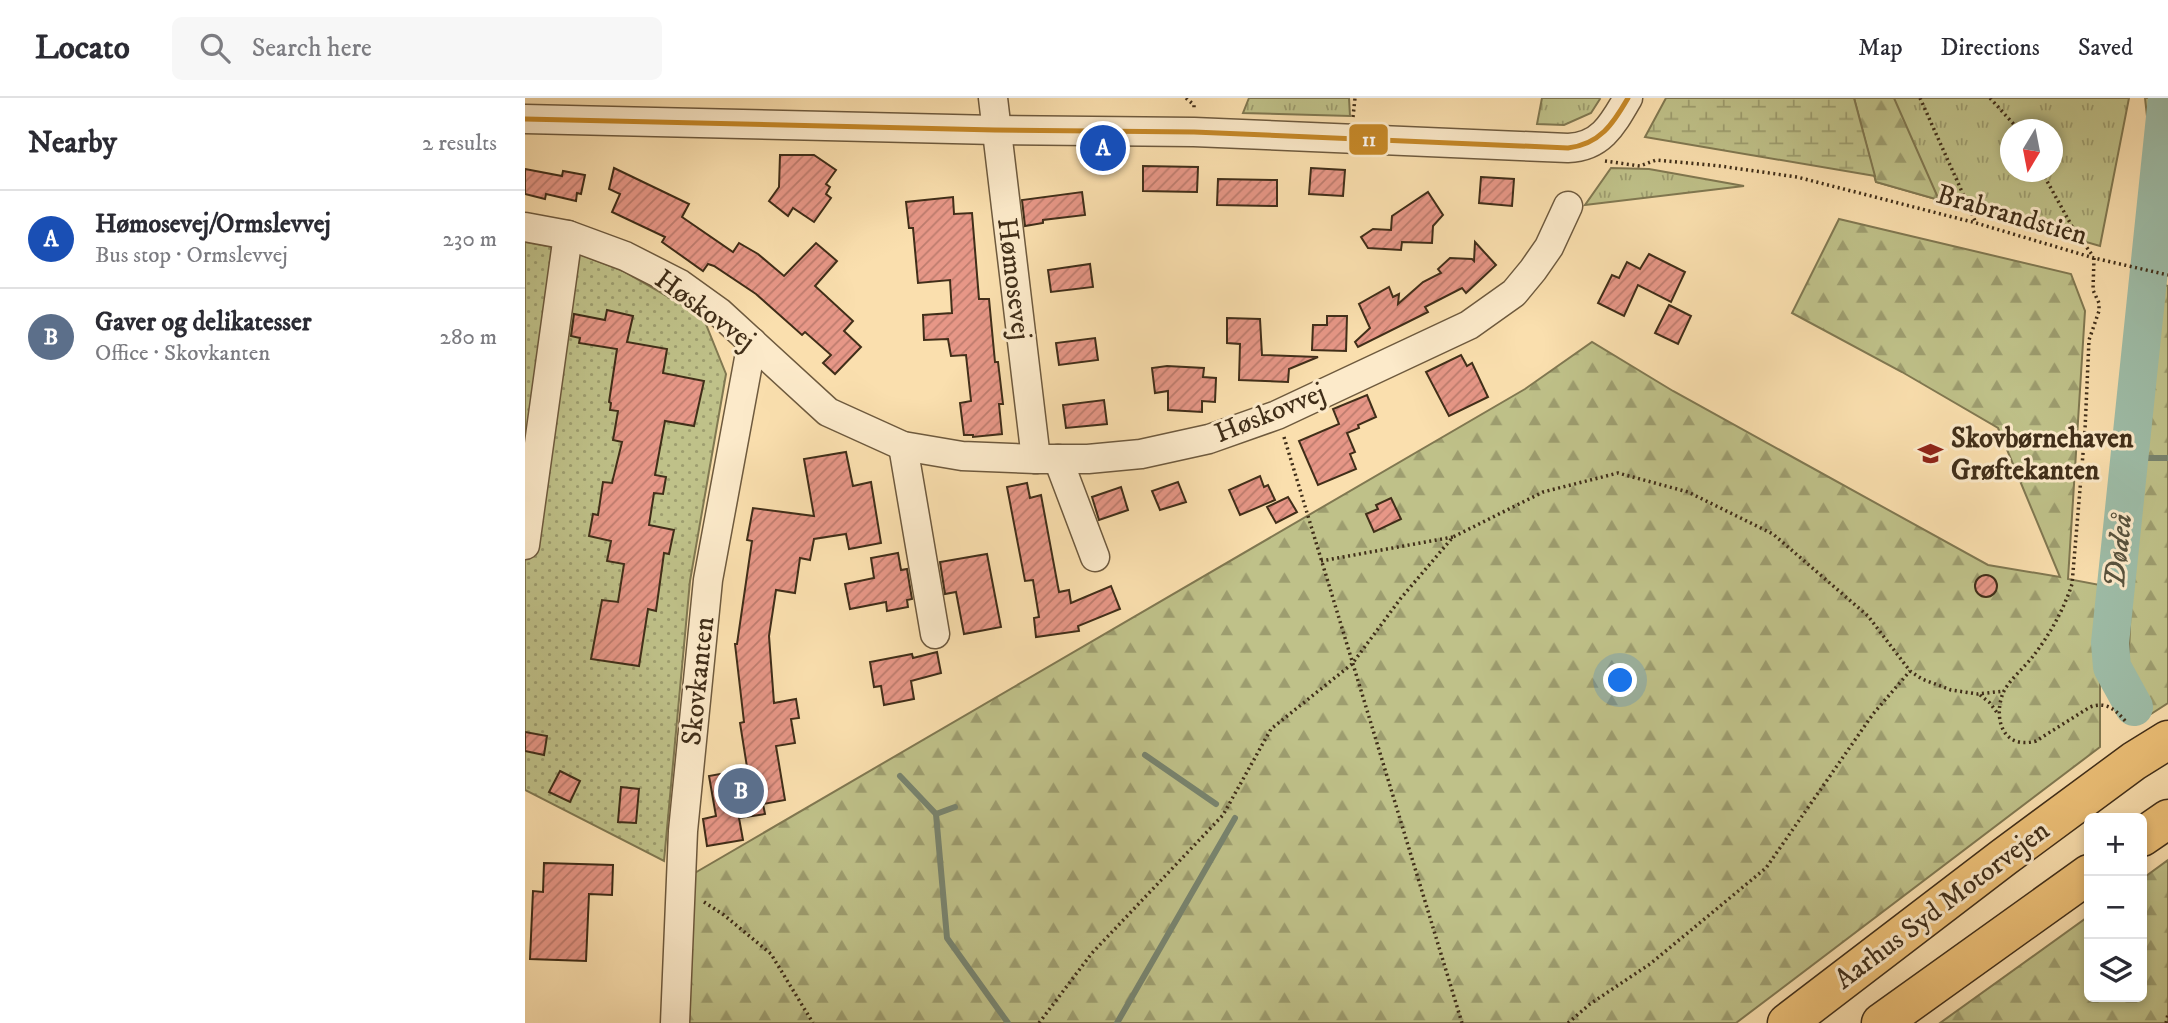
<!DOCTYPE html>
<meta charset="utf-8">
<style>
:root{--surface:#fff;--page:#f7f7f7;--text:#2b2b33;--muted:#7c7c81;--line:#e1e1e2;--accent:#8f2418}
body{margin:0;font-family:"IM FELL DW Pica",serif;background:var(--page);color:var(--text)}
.controls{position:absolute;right:21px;bottom:21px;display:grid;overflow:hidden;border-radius:10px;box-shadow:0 4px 10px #0003}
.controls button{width:63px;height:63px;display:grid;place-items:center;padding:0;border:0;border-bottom:2px solid var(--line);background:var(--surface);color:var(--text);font:35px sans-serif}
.compass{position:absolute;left:1475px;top:21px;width:63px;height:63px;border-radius:50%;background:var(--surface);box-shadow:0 4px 10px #0003;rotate:190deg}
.you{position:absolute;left:1096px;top:583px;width:24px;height:24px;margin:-18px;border:5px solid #fff;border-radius:50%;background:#1a73e8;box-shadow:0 0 0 10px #1a73e833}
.badge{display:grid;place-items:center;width:46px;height:46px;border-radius:50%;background:var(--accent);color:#fff;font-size:23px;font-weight:700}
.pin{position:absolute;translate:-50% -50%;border:4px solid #fff;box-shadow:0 2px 7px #0006}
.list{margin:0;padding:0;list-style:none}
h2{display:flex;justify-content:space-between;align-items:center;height:91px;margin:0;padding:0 28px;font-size:30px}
h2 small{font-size:23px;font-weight:400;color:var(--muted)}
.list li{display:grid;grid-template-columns:46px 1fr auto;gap:21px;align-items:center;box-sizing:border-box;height:98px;padding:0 28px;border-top:2px solid var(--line)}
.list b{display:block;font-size:26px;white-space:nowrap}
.list p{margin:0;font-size:23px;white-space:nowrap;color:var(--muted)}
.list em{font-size:23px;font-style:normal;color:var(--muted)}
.icon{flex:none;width:38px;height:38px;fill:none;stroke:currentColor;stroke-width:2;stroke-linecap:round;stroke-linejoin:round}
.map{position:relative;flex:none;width:1643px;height:925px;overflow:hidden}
header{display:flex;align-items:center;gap:42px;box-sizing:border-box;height:98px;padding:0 35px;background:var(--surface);border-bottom:2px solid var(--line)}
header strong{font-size:33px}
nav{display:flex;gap:38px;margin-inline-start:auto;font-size:24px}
.search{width:490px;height:63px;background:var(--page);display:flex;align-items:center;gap:18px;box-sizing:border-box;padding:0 24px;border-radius:10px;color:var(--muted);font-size:26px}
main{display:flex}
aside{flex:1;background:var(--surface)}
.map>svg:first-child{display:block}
</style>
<header>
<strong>Locato</strong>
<div class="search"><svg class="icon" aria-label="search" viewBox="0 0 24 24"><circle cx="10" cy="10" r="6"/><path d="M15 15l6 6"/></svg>Search here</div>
<nav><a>Map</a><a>Directions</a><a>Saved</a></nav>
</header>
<main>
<aside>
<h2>Nearby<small>2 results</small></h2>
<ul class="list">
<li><span class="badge" style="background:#1a4fb4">A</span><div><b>Hømosevej/Ormslevvej</b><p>Bus stop · Ormslevvej</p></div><em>230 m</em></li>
<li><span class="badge" style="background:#5c6f8a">B</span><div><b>Gaver og delikatesser</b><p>Office · Skovkanten</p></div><em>280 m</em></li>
</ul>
</aside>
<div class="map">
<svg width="1643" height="925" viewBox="0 0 1643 925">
<defs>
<pattern id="grass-tufts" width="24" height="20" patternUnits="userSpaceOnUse" patternTransform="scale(1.75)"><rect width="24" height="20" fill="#bfc189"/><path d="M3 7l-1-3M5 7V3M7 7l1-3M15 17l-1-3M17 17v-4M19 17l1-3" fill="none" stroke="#9d9d6f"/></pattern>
<pattern id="forest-firs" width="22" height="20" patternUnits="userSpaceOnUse" patternTransform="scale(1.75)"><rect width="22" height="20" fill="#bfc189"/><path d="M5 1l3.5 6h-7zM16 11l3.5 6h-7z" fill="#9d9d6f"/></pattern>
<pattern id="wetland-marsh" width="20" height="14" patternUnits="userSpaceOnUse" patternTransform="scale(1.75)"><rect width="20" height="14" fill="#bfc189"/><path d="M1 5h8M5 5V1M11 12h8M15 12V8" fill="none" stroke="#9d9d6f"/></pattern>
<pattern id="garden-dots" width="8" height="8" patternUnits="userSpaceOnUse" patternTransform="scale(1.75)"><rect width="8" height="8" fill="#bfc189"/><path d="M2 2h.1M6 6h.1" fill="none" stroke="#9d9d6f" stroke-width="1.8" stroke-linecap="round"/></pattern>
<pattern id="building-hatch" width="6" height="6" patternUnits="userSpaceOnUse" patternTransform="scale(1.75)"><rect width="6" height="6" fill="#e79787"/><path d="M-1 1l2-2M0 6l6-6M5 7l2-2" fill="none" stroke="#bd7c6e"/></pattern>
</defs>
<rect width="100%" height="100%" fill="#fadfae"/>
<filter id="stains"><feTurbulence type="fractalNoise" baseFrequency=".00286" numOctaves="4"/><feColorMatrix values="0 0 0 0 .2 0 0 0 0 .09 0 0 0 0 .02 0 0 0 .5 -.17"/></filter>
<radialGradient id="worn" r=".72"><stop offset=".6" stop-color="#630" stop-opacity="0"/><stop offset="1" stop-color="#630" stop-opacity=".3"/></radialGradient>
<!-- grass -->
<g fill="url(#grass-tufts)" stroke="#807851" stroke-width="2" fill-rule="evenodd">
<polygon points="724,0 824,0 825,18 718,15"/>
<polygon points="1017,0 1074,0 1075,1 1066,15 1039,27 1012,26"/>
<path d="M1329,0H1604L1575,148L1351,84ZM1486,32H1528V74H1486Z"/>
<polygon points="1620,0 1643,0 1643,165 1638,164"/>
<polygon points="1086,70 1124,71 1219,88 1060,107"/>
</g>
<!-- forest -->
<g fill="url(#forest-firs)" stroke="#807851" stroke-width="2">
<polygon points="1329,0 1369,0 1414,102 1351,84"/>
<polygon points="1314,121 1546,176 1560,213 1543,481 1575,487 1575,649 1211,925 162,925 168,776 1000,291 1067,244 1148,293 1463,467 1535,479 1473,330 1377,274 1267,215"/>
<polygon points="1634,185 1643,188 1643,605 1626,616 1603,583 1607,472"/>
<polygon points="1643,762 1643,925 1415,925 1564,818 1564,899 1617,899 1617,781"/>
</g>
<!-- wetland -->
<polygon fill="url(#wetland-marsh)" stroke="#807851" stroke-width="2" points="1141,0 1329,0 1350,78 1120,39"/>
<!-- garden -->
<polygon fill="url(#garden-dots)" stroke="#807851" stroke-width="2" points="0,144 44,152 98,173 178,219 201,276 165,483 139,763 0,692"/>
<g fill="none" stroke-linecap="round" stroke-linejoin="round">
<!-- stream -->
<g stroke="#78846f" stroke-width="6">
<polyline points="1603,360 1643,360"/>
<polyline points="620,657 691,706"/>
<polyline points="375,678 411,716 422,840 483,925"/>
<polyline points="411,716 430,709"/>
<polyline points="592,925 710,720"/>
</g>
<!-- river -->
<polyline stroke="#9ebda8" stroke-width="38" points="1609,609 1587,569 1585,545 1642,0"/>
</g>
<!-- building -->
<g fill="url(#building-hatch)" stroke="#402e19" stroke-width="2">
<polygon points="255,57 289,57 311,72 301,86 305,89 301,96 306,100 289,124 268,110 263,118 244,103 254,89"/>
<polygon points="618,68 673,69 672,94 618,93"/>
<polygon points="89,70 164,106 157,119 208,154 214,145 233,156 259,178 291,145 312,163 290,188 328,223 319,233 336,249 310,276 298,265 306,257 280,234 277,237 231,196 189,168 183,166 178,173 137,144 140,139 87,114 95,96 84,91"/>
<polygon points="786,70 820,72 818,98 784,96"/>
<polygon points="0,71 37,78 38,73 60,77 56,96 52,95 51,103 21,96 20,101 0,96"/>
<polygon points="956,79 989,81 987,108 954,105"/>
<polygon points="693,81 752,82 752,108 692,107"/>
<polygon points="557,94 560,117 518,122 518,125 500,128 497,102"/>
<polygon points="903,94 918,117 908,128 907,145 877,144 876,152 843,150 836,139 848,131 866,132 867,118"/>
<polygon points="428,99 429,116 447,115 454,201 464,201 470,264 473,264 478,306 474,306 477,336 448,339 448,337 439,337 435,305 446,303 441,257 426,258 423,241 399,242 398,217 427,215 425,182 393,185 388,130 384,130 381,104"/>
<polygon points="950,144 971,167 955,182 941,195 937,190 900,209 903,214 833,249 830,244 845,230 834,206 864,189 868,199 874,196 873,206 898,184 916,175 913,171 925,160 947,161 949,163"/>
<polygon points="1124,156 1160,174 1146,204 1113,187 1099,218 1073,205 1087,177 1094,180 1102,164 1115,171"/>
<polygon points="565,166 568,189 526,194 523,172"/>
<polygon points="1144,207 1166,218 1153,246 1130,235"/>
<polygon points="82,212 108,218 102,244 142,251 138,275 179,283 169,328 140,323 130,377 141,379 138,396 129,395 124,427 149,432 144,456 139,455 131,513 123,511 114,568 66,561 77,502 93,504 99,466 82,463 86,443 64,438 68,416 73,417 78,384 87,385 97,344 88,342 93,313 85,312 86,305 84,304 92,251 54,245 55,240 46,238 49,216 80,222"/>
<polygon points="802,218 822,218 821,253 787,252 788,227 802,227"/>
<polygon points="702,220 735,221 737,257 793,259 764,271 763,284 714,282 715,246 702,245"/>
<polygon points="570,240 573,262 534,267 531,245"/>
<polygon points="936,257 942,268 947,265 963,299 924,318 901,274"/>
<polygon points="642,268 679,270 678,279 691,280 690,304 677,303 677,314 643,312 643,293 630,295 627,270"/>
<polygon points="842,297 851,319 833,327 834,330 822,335 830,354 825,356 831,371 793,387 774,343 814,326 808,311"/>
<polygon points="579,302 582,326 541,330 538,307"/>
<polygon points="321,354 328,388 346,384 356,445 324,451 321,436 289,441 285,462 275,460 270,495 251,492 244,538 249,605 271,601 274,620 266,621 270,645 251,648 260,702 238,706 240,716 214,720 218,742 182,748 178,721 191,718 184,678 201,675 201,672 222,669 215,625 219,624 210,546 212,546 227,443 222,442 228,410 289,418 279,361"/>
<polygon points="735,378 739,389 743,387 750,402 715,417 704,392"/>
<polygon points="653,384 661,404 635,412 627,393"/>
<polygon points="502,385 505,400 516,397 534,494 544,492 546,505 586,488 595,511 553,528 554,533 511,539 509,520 514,519 508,482 500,483 482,389"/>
<polygon points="596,389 603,412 574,422 567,399"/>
<polygon points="763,399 772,414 751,425 742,409"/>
<polygon points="866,400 876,421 849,434 841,416 853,411 851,407"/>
<polygon points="373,455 376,472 382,471 387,501 382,502 383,509 362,513 361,504 325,511 320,486 349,480 346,460"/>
<polygon points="462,456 476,529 439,536 431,494 420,496 415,464"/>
<circle cx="1461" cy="488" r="11"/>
<polygon points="412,554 416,575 386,583 389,601 359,607 356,588 349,589 345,564 387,556 388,560"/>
<polygon points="0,634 22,638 19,657 0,653"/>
<polygon points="35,673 55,683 45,704 24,694"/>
<polygon points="96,689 114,691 111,725 93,724"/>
<polygon points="19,765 88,767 87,797 64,796 61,863 5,861 8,793 18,794"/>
</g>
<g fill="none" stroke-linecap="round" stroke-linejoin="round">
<defs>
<g id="minor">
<polyline points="468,0 511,361"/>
<path d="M0,21L470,32L669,34L1043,50C1076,49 1088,26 1103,0"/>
<polyline points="0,129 43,137 100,158 155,186 194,214 303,314 378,348 437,358 511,361 563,361 616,356 684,341 752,317 944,227 989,195 1008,172 1024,149 1043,108"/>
<polyline points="378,348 410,536"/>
<polyline points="533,361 570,459"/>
<polyline points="0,447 43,137"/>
<polyline points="150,925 158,733 183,482 227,244"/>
</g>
<g id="highway">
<polyline points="1617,739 1643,721"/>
<polyline points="1262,925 1479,759 1609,663 1643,642"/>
<polyline points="1356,925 1564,776"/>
</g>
</defs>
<!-- minor casing -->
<use href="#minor" stroke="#6e5a3e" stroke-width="31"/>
<!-- highway casing -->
<use href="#highway" stroke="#402e19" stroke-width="41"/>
<!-- path -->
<g stroke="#402e19" stroke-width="3.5" stroke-dasharray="2 3.5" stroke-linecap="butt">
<polyline points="661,0 669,7 669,12"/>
<polyline points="1395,0 1451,125"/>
<polyline points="1465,0 1494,32"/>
<polyline points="828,19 830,0"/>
<polyline points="1080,63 1115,68 1131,62 1195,68 1272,79 1451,125 1569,160 1643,177"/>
<polyline points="1517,74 1549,132 1568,158"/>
<path d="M1569,160L1568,192L1574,205V213L1564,242L1560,332L1547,486C1539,511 1525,536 1509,557C1500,569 1484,582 1478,595C1468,621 1478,652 1511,643L1565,609C1582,603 1591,612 1602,625"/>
<polyline points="759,339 937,925"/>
<polyline points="796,463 928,439"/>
<polyline points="1455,597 1465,605 1473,616"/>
<polyline points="179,804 199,817 246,856 288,925"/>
<polyline points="514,925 567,855 698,717 746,631 827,566 876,500 928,439 1018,394 1093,375 1163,394 1248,436 1343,518 1385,573 1397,581 1426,592 1453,596 1479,593"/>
<polyline points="1043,925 1065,906 1125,866 1241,770 1348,616 1385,573"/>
<polyline points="1641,925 1643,916"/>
</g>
<!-- minor -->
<use href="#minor" stroke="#fceaca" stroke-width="28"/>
<!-- highway -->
<use href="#highway" stroke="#edc077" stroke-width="38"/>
<defs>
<path id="bus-1" d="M0,21L470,32L669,34L1043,50C1075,46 1088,26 1103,0"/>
</defs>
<!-- bus-1 casing -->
<use href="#bus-1" stroke="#fceaca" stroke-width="10"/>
<!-- bus-1 -->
<use href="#bus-1" stroke="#c68827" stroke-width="5"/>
</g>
<!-- icons -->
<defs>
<symbol id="school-bare" viewBox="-9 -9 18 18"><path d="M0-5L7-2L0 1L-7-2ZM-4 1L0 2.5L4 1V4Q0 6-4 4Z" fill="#8f2418" stroke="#fceaca" stroke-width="2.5" paint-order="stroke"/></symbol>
</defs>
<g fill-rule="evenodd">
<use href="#school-bare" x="1388" y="338" width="35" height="35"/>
</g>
<g text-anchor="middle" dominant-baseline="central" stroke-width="6" stroke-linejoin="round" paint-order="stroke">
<!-- street labels -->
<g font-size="28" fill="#402e19" stroke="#fceaca">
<text transform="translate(1487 117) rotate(16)">Brabrandstien</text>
<text transform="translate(489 181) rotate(83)">Hømosevej</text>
<text transform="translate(180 212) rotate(36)">Høskovvej</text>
<text transform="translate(745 315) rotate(-22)">Høskovvej</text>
<text transform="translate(173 583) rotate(-84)">Skovkanten</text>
<text transform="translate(1417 807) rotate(-37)">Aarhus Syd Motorvejen</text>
</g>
<!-- poi labels -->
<g font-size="28" font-weight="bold" fill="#402e19" stroke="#fceaca" text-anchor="start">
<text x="1426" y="340">Skovbørnehaven<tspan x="1426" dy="32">Grøftekanten</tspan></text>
</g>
<!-- water labels -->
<g font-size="30" font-style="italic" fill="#58523d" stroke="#fceaca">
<text transform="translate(1594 453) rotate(-84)">Dødeå</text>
</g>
</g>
<rect stroke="#fceaca" stroke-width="2.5" x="823" y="25" width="41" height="33" rx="7" fill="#c68827"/>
<g font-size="19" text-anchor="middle" font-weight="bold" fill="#fff">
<text x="844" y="48">11</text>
</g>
<rect width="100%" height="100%" filter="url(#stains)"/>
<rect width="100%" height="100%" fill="url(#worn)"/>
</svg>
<div class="controls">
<button>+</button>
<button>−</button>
<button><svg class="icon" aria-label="layers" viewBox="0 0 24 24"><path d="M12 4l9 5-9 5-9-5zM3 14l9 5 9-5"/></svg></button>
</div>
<svg class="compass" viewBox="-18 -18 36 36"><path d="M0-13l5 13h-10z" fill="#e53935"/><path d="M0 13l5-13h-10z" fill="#7c7c81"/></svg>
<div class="you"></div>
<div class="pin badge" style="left:578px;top:50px;background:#1a4fb4">A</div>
<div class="pin badge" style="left:216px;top:693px;background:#5c6f8a">B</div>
</div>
</main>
